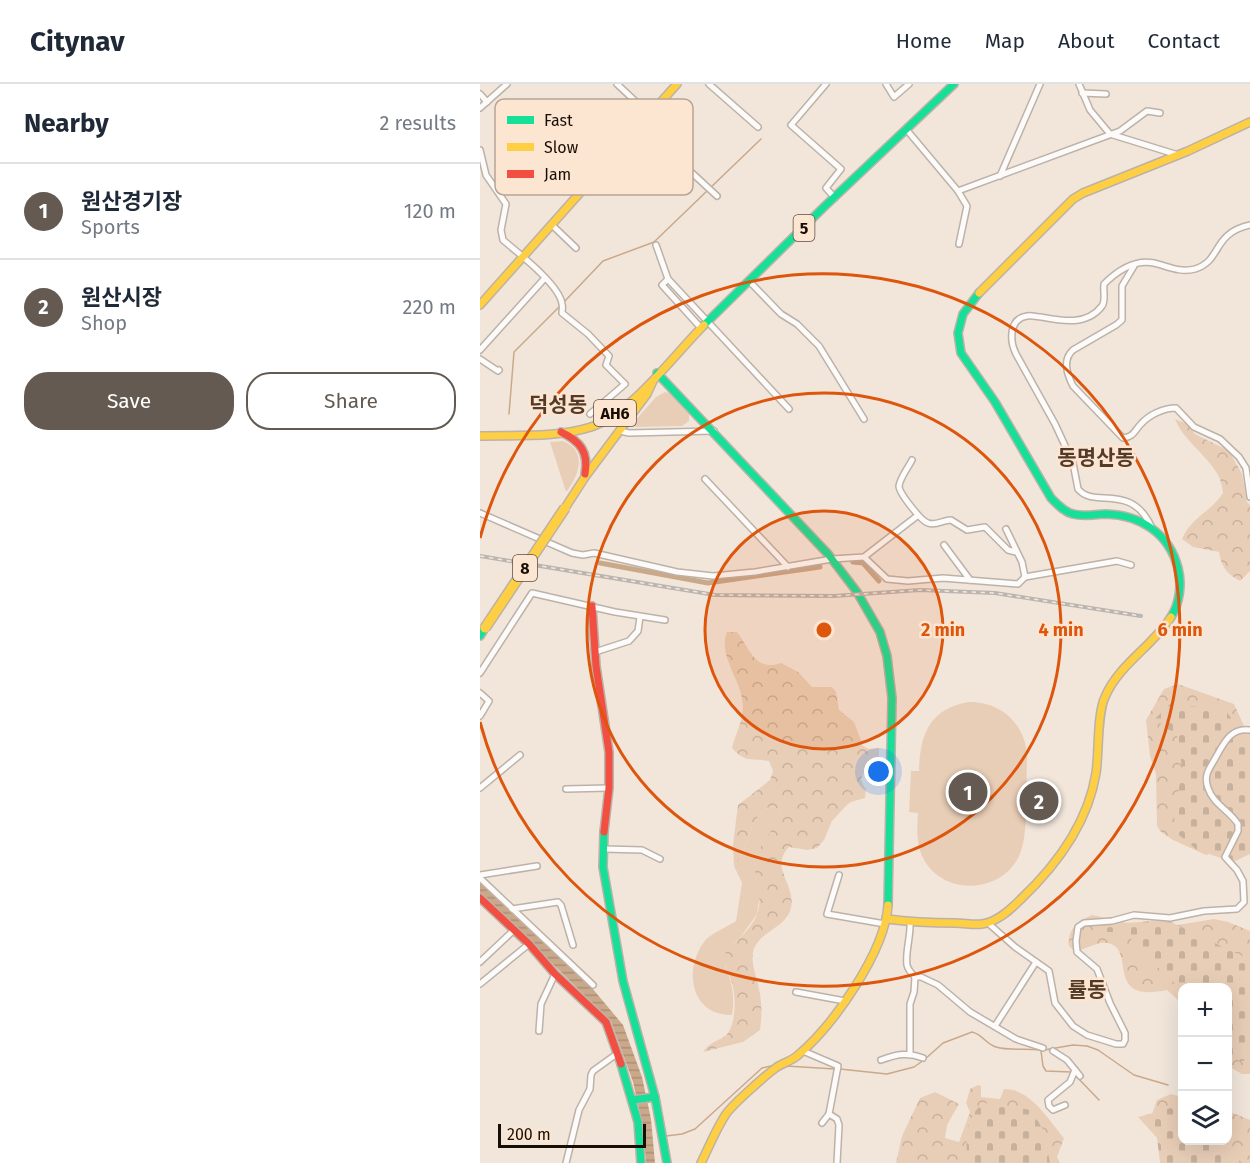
<!DOCTYPE html>
<meta charset="utf-8">
<style>
:root{--surface:#fff;--page:#f6f6f7;--text:#1f2937;--muted:#747a83;--line:#e0e1e3;--accent:#645a51}
body{margin:0;font-family:"Fira Sans","Noto Sans KR",sans-serif;background:var(--page);color:var(--text)}
.controls{position:absolute;right:18px;bottom:18px;display:grid;overflow:hidden;border-radius:12px;box-shadow:0 6px 24px #0002}
.controls button{width:54px;height:54px;display:grid;place-items:center;padding:0;border:0;border-bottom:2px solid var(--line);background:var(--surface);color:var(--text);font:30px sans-serif}
.scale{position:absolute;left:18px;bottom:15px;width:148px;box-sizing:border-box;padding-left:6px;border:3px solid #180e06;border-top:0;font-size:16px;line-height:21px;white-space:nowrap;color:#180e06;-webkit-text-stroke:4px #fce5d1;paint-order:stroke}
.you{position:absolute;left:399px;top:688px;width:21px;height:21px;margin:-15px;border:4px solid #fff;border-radius:50%;background:#1a73e8;box-shadow:0 0 0 9px #1a73e833}
.badge{display:grid;place-items:center;width:39px;height:39px;border-radius:50%;background:var(--accent);color:#fff;font-size:20px;font-weight:700}
.pin{position:absolute;translate:-50% -50%;border:3px solid #fff;box-shadow:0 2px 6px #0006}
.list{margin:0;padding:0;list-style:none}
h2{display:flex;justify-content:space-between;align-items:center;height:78px;margin:0;padding:0 24px;font-size:26px}
h2 small{font-size:20px;font-weight:400;color:var(--muted)}
.list li{display:grid;grid-template-columns:39px 1fr auto;gap:18px;align-items:center;box-sizing:border-box;height:96px;padding:0 24px;border-top:2px solid var(--line)}
.list b{display:block;font-size:22px;white-space:nowrap}
.list p{margin:0;font-size:20px;white-space:nowrap;color:var(--muted)}
.list em{font-size:20px;font-style:normal;color:var(--muted)}
.actions{display:flex;gap:12px;padding:18px 24px}
.actions a{flex:1;padding:14px 0;border:2px solid var(--accent);border-radius:24px;text-align:center;font-size:21px;color:var(--accent)}
.actions .main{background:var(--accent);color:#fff}
.icon{flex:none;width:33px;height:33px;fill:none;stroke:currentColor;stroke-width:2;stroke-linecap:round;stroke-linejoin:round}
.map{position:relative;flex:none;width:770px;height:1079px;overflow:hidden}
header{display:flex;align-items:center;gap:36px;box-sizing:border-box;height:84px;padding:0 30px;background:var(--surface);border-bottom:2px solid var(--line)}
header strong{font-size:28px}
nav{display:flex;gap:33px;margin-inline-start:auto;font-size:21px}
main{display:flex}
aside{flex:1;background:var(--surface)}
.map>svg:first-child{display:block}
</style>
<header>
<strong>Citynav</strong>
<nav><a>Home</a><a>Map</a><a>About</a><a>Contact</a></nav>
</header>
<main>
<aside>
<h2>Nearby<small>2 results</small></h2>
<ul class="list">
<li><span class="badge">1</span><div><b>원산경기장</b><p>Sports</p></div><em>120 m</em></li>
<li><span class="badge">2</span><div><b>원산시장</b><p>Shop</p></div><em>220 m</em></li>
</ul>
<div class="actions"><a class="main">Save</a><a>Share</a></div>
</aside>
<div class="map">
<svg width="770" height="1079" viewBox="0 0 770 1079">
<defs>
<pattern id="forest-crowns" width="20" height="18" patternUnits="userSpaceOnUse" patternTransform="scale(1.5)"><rect width="20" height="18" fill="#e9ceb7"/><path d="M2 6a3 3 0 1 1 6 0M12 15a3 3 0 1 1 6 0" fill="none" stroke="#c7b09c"/></pattern>
<pattern id="cemetery-stones" width="16" height="16" patternUnits="userSpaceOnUse" patternTransform="scale(1.5)"><rect width="16" height="16" fill="#e9ceb7"/><path d="M2 7V4a2 2 0 0 1 4 0v3zM10 15v-3a2 2 0 0 1 4 0v3z" fill="#c7b09c"/></pattern>
<pattern id="water-rules" width="6" height="5" patternUnits="userSpaceOnUse" patternTransform="scale(1.5)"><rect width="6" height="5" fill="#caa88a"/><path d="M0 2.5h6" fill="none" stroke="#ad8f76"/></pattern>
</defs>
<rect width="100%" height="100%" fill="#f2e6db"/>
<!-- grass -->
<g fill="#e9ceb7">
<polygon points="185,308 189,309 209,330 209,337 202,342 155,343 153,339 176,313"/>
<path d="M83,357C108,367 99,392 86,408L70,358Z"/>
<path d="M488,618C521,617 546,640 547,673C546,699 549,747 540,770C523,810 463,813 443,774C436,759 437,744 438,729L429,728L431,687H439C440,651 449,625 488,618Z"/>
<polygon points="399,664 399,693 386,692 387,686 389,686 389,665"/>
<path d="M291,722L301,726L299,736L282,761L275,780L280,809L277,830L260,854L252,861L245,881C252,898 255,912 252,931C211,932 203,886 224,858C229,850 247,843 256,837L262,799L254,782C272,762 264,737 291,722Z"/>
</g>
<!-- forest -->
<g fill="url(#forest-crowns)">
<path d="M695,335L707,340L715,350L749,367L762,390L767,418L770,421V487L760,497C746,489 742,484 739,468L713,463L702,455C711,433 730,429 743,409C742,403 741,396 738,391C726,370 703,356 695,335Z"/>
<path d="M247,548H257C270,565 275,588 301,579L318,588L332,603H352L356,608L359,626L374,638L383,662L389,665V686L384,689L381,695L384,703L386,704L385,714L371,718L367,721L352,737L344,756L337,764L327,766L309,763C289,784 316,799 311,824C306,845 278,847 273,868C271,882 277,892 279,905C282,918 282,933 280,946L263,958L223,968C231,956 242,957 248,949C256,937 256,912 252,899C249,888 242,881 246,868C248,862 253,861 258,856C265,849 274,839 277,830C284,813 273,797 275,780C277,760 296,746 301,726L291,722C264,737 272,762 254,782L253,761L258,721L290,696L293,687L289,677C271,674 265,679 252,664C255,651 263,637 263,623C263,597 237,572 247,548Z"/>
<polygon points="698,600 754,620 765,644 770,648 770,758 726,771 693,756 681,748 677,742 676,690 670,672 666,636 684,605"/>
<path d="M612,831L673,845L734,835L748,838L770,847V990H762L748,982V904H702V926L697,915L687,906C625,919 655,869 631,860C619,855 606,867 594,867L589,862C587,846 597,837 612,831Z"/>
<path d="M498,1001L501,1002V1013L520,1015L524,1005C550,1004 569,1036 584,1054L577,1073L580,1079H416L422,1052L440,1014L455,1008L479,1020L467,1041L465,1054L479,1058L490,1028L486,1019L490,1005Z"/>
<polygon points="691,1010 702,1013 702,1056 748,1056 748,1027 770,1036 770,1079 713,1079 672,1030 677,1016"/>
</g>
<!-- cemetery -->
<g fill="url(#cemetery-stones)">
<polygon points="691,619 746,627 770,662 770,770 753,778 717,766 693,746 702,683 697,652 675,635"/>
<polygon points="687,836 770,876 770,976 759,977 748,968 748,904 702,904 702,908 685,888 662,873 647,848 620,848 618,841"/>
<path d="M504,1019L551,1026L564,1047L570,1079H489C484,1058 485,1032 504,1019Z"/>
<polygon points="691,1024 702,1033 702,1056 730,1057 763,1079 680,1079 677,1054 658,1033"/>
</g>
<!-- water -->
<polygon fill="url(#water-rules)" points="0,799 112,904 143,941 162,993 171,1035 175,1079 166,1079 163,1042 153,998 131,937 0,809"/>
<g fill="none" stroke-linecap="round" stroke-linejoin="round">
<!-- stream -->
<g stroke="#caa88a" stroke-width="1.5">
<polyline points="84,218 123,177 174,158 281,55"/>
<polyline points="29,330 34,268 81,221"/>
<polyline points="564,966 593,961 607,962 618,966 654,991 688,1001"/>
<polyline points="561,967 563,982 566,987 591,988"/>
<polyline points="306,982 355,985"/>
<path d="M360,985L407,990L434,983L444,976L463,959L492,948C502,950 506,960 516,963C530,967 545,964 560,966"/>
<polyline points="595,991 619,1016"/>
<polyline points="186,1052 202,1050 215,1045 282,984 295,981"/>
</g>
<!-- canal -->
<g stroke="#caa88a" stroke-width="5">
<polyline points="373,478 383,479 399,497"/>
<polyline points="120,479 228,499 340,483"/>
</g>
<defs>
<g id="street">
<polyline points="137,0 170,31"/>
<polyline points="229,0 278,43"/>
<polyline points="346,0 311,41 361,85 346,104 355,114"/>
<polyline points="406,0 414,13 429,0"/>
<polyline points="599,0 610,26 630,50 698,71"/>
<polyline points="602,9 626,10"/>
<polyline points="0,10 7,18"/>
<polyline points="0,24 27,0"/>
<polyline points="160,41 237,112"/>
<polyline points="426,45 478,107 640,47 667,27 680,29"/>
<path d="M0,66L6,91L26,120L21,146L23,156C37,168 80,201 82,220C83,223 82,226 82,229L108,250L129,272L126,281L145,300L110,330"/>
<polyline points="520,92 560,0"/>
<polyline points="478,107 487,122 479,160"/>
<polyline points="72,141 96,164"/>
<polyline points="176,161 188,195 309,325"/>
<path d="M654,182L642,202V236L636,241L593,266C582,276 587,290 593,302L643,354C654,353 654,347 661,340C669,331 683,324 696,324L714,343L740,355L759,373L766,384L770,413"/>
<polyline points="188,195 182,201 221,244"/>
<polyline points="269,197 301,230 317,240 339,262 384,335"/>
<polyline points="0,266 65,194"/>
<polyline points="0,275 18,287 19,286"/>
<polyline points="140,347 149,349 234,347"/>
<path d="M432,376C428,384 420,394 419,402C419,409 441,437 448,439C456,442 463,436 471,436L487,446L505,443L528,466L536,468"/>
<polyline points="225,395 308,483"/>
<polyline points="0,429 92,469 103,471 114,469 197,488 233,492 275,488 352,475 384,473 437,432"/>
<path d="M671,442C650,398 614,425 598,405L593,379L575,340L536,270C530,258 528,235 547,232C551,231 557,233 561,233C582,237 607,242 622,222C626,217 623,207 624,200C637,187 655,175 674,179C687,182 700,189 715,185C743,176 731,150 770,141"/>
<polyline points="464,461 490,496"/>
<polyline points="384,473 407,495 428,497 463,494 538,500 545,493 542,478 526,445"/>
<polyline points="545,493 637,477 651,481"/>
<polyline points="115,568 149,557 158,547 160,533"/>
<polyline points="0,589 52,509 135,528 185,536"/>
<polyline points="0,609 9,617 0,632"/>
<polyline points="0,704 40,671"/>
<polyline points="86,705 129,704"/>
<polyline points="124,765 162,766 180,775"/>
<polyline points="0,791 57,782"/>
<polyline points="359,791 347,830 405,840"/>
<polyline points="0,794 113,901"/>
<polyline points="32,825 78,818 81,821 93,861"/>
<path d="M508,839L535,863L569,887L575,919L593,942L607,951L636,960H643L645,956V949L630,919L617,885L597,868L596,857L598,843L604,839L632,837L654,831L690,834L724,827L757,825L764,818L763,797L757,786L745,773L758,747V740C749,726 733,720 728,704C723,691 730,684 736,673C744,659 751,643 770,646"/>
<polyline points="0,878 34,846"/>
<polyline points="435,893 441,893 458,901 490,928 536,955 563,964"/>
<polyline points="0,900 49,860"/>
<polyline points="316,908 365,917"/>
<polyline points="515,942 556,878"/>
<polyline points="59,947 61,920 75,890"/>
<polyline points="323,967 358,982 349,1030 342,1039"/>
<polyline points="573,967 587,976 600,992"/>
<path d="M430,969V920L434,908L435,893C432,890 428,886 427,881C425,868 431,852 430,838"/>
<path d="M401,976C417,970 428,968 443,974"/>
<polyline points="585,1021 573,1026 569,1022 568,1016 590,998 595,986"/>
<polyline points="349,1030 357,1035 359,1041 357,1079"/>
<polyline points="86,1079 99,1026 110,1005 111,991 113,987 138,969"/>
</g>
<g id="fast">
<path d="M499,209L483,230L478,249L481,269L515,318L571,414C577,420 584,428 593,430C604,433 615,430 626,430C660,431 689,449 698,484C702,499 700,519 691,533"/>
<polyline points="224,241 346,121 474,0"/>
<polyline points="177,289 348,470 377,508 400,548 407,572 412,614 408,821"/>
<polyline points="0,552 5,544"/>
<polyline points="124,748 123,783 143,897 175,1013 187,1079"/>
<polyline points="141,980 158,1038 161,1079"/>
<polyline points="152,1016 175,1013"/>
</g>
<g id="slow">
<polyline points="499,209 593,115 603,109 708,67 770,38"/>
<polyline points="0,221 197,0"/>
<path d="M0,352C36,351 76,354 111,343C152,329 193,272 224,241"/>
<polyline points="85,424 105,393 167,310 173,297"/>
<path d="M407,835C430,838 452,839 475,839C484,839 494,841 502,840C517,838 530,826 540,816C576,782 608,739 616,689C619,670 617,629 625,613C639,580 672,563 691,533"/>
<path d="M221,1079C229,1063 236,1045 246,1030C253,1020 287,990 297,983C303,979 311,977 317,972C353,942 405,868 408,821"/>
</g>
<g id="jam">
<path d="M81,348C100,357 109,368 105,390"/>
<polyline points="112,522 116,582 129,668 129,704 124,748"/>
<polyline points="0,814 49,860 75,890 126,938 141,980"/>
</g>
</defs>
<!-- street casing -->
<use href="#street" stroke="#bcb2a8" stroke-width="8"/>
<!-- fast casing -->
<use href="#fast" stroke="#bcb2a8" stroke-width="10"/>
<!-- slow casing -->
<use href="#slow" stroke="#bcb2a8" stroke-width="10"/>
<!-- jam casing -->
<use href="#jam" stroke="#bcb2a8" stroke-width="10"/>
<!-- street -->
<use href="#street" stroke="#fdfbfa" stroke-width="5"/>
<!-- fast -->
<use href="#fast" stroke="#16e098" stroke-width="7"/>
<!-- slow -->
<use href="#slow" stroke="#ffcf43" stroke-width="7"/>
<!-- jam -->
<use href="#jam" stroke="#f24e42" stroke-width="7"/>
<defs>
<polyline id="rail" points="0,472 235,511 354,512 440,506 515,509 661,532"/>
</defs>
<!-- rail casing -->
<use href="#rail" stroke="#b8b5b2" stroke-width="4"/>
<!-- rail -->
<use href="#rail" stroke="#fce5d1" stroke-width="1.5" stroke-dasharray="4.5" stroke-linecap="butt"/>
<defs>
<polyline id="slow-bridge" points="5,544 85,424"/>
</defs>
<!-- slow-bridge casing -->
<use href="#slow-bridge" stroke="#bcb2a8" stroke-width="12" stroke-linecap="butt"/>
<!-- slow-bridge -->
<use href="#slow-bridge" stroke="#ffcf43" stroke-width="9"/>
</g>
<!-- distance rings -->
<circle cx="344" cy="546" r="119" fill="#de550c" fill-opacity=".12"/>
<g fill="none" stroke="#de550c" stroke-width="3">
<circle cx="344" cy="546" r="119"/>
<circle cx="344" cy="546" r="237"/>
<path d="M0 454A356 356 0 1 1 0 638"/>
</g>
<g text-anchor="middle" dominant-baseline="central" stroke-width="5" stroke-linejoin="round" paint-order="stroke">
<!-- shield labels -->
<g fill="#fce5d1" stroke="#5c4e43" stroke-width="1.5">
<rect x="313.5" y="131" width="21" height="26" rx="4.5"/>
<rect x="114" y="316" width="42" height="26" rx="4.5"/>
<rect x="33" y="471" width="24" height="26" rx="4.5"/>
</g>
<g font-size="16" font-weight="bold" fill="#180e06">
<text x="324" y="144">5</text>
<text x="135" y="329">AH6</text>
<text x="45" y="484">8</text>
</g>
<!-- quarter labels -->
<g font-size="21" font-weight="bold" fill="#533b27" stroke="#fce5d1">
<text x="78" y="321">덕성동</text>
<text x="616" y="374">동명산동</text>
<text x="607" y="906">률동</text>
</g>
</g>
<!-- legend -->
<rect x="15" y="15" width="198" height="96" rx="9" fill="#fce5d1" stroke="#b8a494" stroke-width="1.5"/>
<rect x="27" y="32" width="27" height="8" fill="#16e098"/>
<rect x="27" y="59" width="27" height="8" fill="#ffcf43"/>
<rect x="27" y="86" width="27" height="8" fill="#f24e42"/>
<g font-size="16" fill="#180e06">
<text x="64" y="42">Fast</text>
<text x="64" y="69">Slow</text>
<text x="64" y="96">Jam</text>
</g>
<circle cx="344" cy="546" r="9" fill="#de550c" stroke="#fce5d1" stroke-width="3"/>
<g font-size="18" text-anchor="middle" font-weight="bold" fill="#de550c" stroke="#fce5d1" stroke-width="5" stroke-linejoin="round" paint-order="stroke">
<text x="463" y="552">2 min</text>
<text x="581" y="552">4 min</text>
<text x="700" y="552">6 min</text>
</g>
</svg>
<div class="controls">
<button>+</button>
<button>−</button>
<button><svg class="icon" aria-label="layers" viewBox="0 0 24 24"><path d="M12 4l9 5-9 5-9-5zM3 14l9 5 9-5"/></svg></button>
</div>
<div class="scale">200 m</div>
<div class="you"></div>
<div class="pin badge" style="left:488px;top:708px">1</div>
<div class="pin badge" style="left:559px;top:717px">2</div>
</div>
</main>
